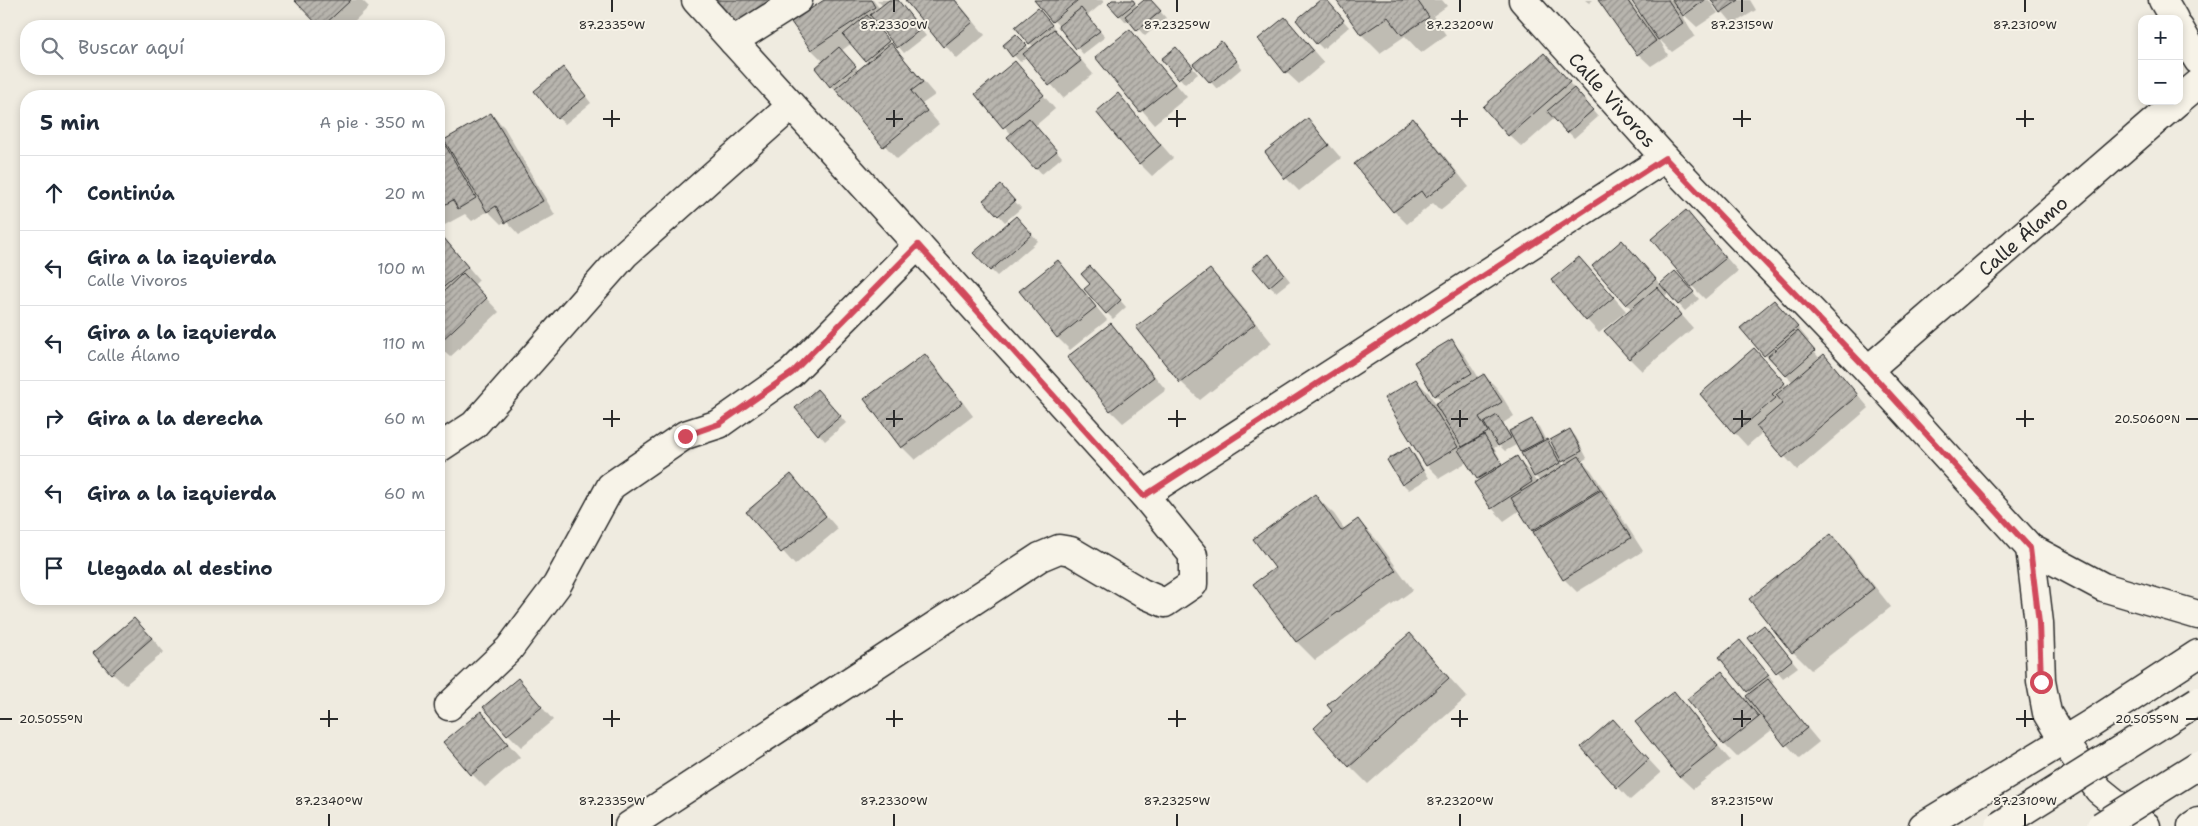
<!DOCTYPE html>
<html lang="es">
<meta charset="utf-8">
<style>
:root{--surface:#fff;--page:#f2f2f3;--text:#1f2937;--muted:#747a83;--line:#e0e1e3}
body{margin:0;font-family:"Shantell Sans",sans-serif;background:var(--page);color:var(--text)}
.controls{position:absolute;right:15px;top:15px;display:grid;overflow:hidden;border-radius:10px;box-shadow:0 2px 8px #0003}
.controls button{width:45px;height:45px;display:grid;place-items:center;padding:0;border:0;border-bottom:1px solid var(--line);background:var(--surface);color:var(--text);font:25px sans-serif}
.stop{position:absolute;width:15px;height:15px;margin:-11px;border:4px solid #d1495b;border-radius:50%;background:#fff}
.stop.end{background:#d1495b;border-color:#fff;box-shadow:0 1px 5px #0008}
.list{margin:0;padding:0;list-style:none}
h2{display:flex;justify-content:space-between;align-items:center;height:65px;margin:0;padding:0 20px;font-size:21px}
h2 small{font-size:16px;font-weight:400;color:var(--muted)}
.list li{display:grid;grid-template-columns:32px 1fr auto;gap:15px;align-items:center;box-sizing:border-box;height:75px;padding:0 20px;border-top:1px solid var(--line)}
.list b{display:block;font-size:19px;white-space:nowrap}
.list p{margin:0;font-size:16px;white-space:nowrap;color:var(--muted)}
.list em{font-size:16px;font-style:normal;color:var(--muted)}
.icon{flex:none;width:28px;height:28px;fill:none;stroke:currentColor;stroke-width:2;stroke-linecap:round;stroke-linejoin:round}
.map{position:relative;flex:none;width:2198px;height:826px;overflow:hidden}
.search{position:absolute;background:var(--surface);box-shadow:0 2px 8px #0003;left:20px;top:20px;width:425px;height:55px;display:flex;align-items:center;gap:12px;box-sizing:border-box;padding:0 18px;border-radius:20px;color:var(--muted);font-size:19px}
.panel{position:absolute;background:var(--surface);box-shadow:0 2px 8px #0003;left:20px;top:90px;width:425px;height:515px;border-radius:20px}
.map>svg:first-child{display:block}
</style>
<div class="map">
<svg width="2198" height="826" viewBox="0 0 2198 826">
<defs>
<pattern id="building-hatch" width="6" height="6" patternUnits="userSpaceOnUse" patternTransform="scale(1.25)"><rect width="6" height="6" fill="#b8b5ae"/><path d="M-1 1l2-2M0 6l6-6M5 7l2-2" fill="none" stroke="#96938e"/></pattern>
</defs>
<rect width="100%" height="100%" fill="#efebe0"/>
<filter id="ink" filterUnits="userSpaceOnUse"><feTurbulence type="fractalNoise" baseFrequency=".02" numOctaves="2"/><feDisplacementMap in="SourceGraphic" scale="10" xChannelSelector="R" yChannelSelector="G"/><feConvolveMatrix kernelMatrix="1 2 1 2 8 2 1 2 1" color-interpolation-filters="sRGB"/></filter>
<g filter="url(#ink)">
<!-- shadow -->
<g fill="#0003" fill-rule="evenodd">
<polygon points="296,0 362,0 369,7 349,26 321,26"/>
<polygon points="716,0 814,0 752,44"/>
<path d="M826,0H873L880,9L883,6L877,0H897L926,36L904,53L880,25L876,27L935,95L922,104L939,124L897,159L816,68L824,62L812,50ZM852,43L869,63L859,71L841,51Z"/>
<polygon points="906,0 956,0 985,35 957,59"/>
<polygon points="1036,0 1102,0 1104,2 1087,16 1105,37 1083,54"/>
<polygon points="1114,0 1132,0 1138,7 1146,0 1150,0 1166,18 1145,36 1129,19 1126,22 1110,4"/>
<polygon points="1322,0 1325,0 1330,5 1349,27 1323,49 1317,43"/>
<polygon points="1338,0 1442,0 1447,6 1433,16 1446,35 1421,53 1405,36 1380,53 1362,35"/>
<polygon points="1585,0 1593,0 1589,3"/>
<polygon points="1600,0 1629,0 1640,16 1642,14 1632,0 1709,0 1718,13 1697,27 1679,10 1695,36 1672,52 1659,39 1668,55 1651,66 1638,54"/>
<polygon points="1713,0 1750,0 1756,10 1733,24"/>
<polygon points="1044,16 1093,74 1063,98 1027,56 1020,62 1005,45 1023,41 1030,50 1034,47 1030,43"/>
<polygon points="1285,18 1324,63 1299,84 1286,72"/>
<polygon points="1130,30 1187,97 1154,124 1097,57"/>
<polygon points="1227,49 1242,68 1217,89 1195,64"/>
<polygon points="1182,55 1198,74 1185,84 1163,59"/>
<polygon points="1015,62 1055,109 1035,126 1062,157 1042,174 1009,137 1012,135 976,94"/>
<polygon points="1556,67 1598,117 1574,138 1555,118 1522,147 1509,135"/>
<polygon points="569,75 591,103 565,124 558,118"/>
<polygon points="1118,95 1173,158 1152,176 1139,163"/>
<polygon points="491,114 504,127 555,215 519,235 506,221 501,224 488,211 472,221 465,214 441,227 439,225 439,138 449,147"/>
<polygon points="1413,119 1425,132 1469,187 1440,210 1433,203 1407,224 1394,211 1356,164"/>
<polygon points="1308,120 1341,158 1299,191 1286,178"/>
<polygon points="1007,193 1021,208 1005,222 985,200"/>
<polygon points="1686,212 1738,271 1705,299 1692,286"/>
<polygon points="1023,224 1038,241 997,276 991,270"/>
<polygon points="439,232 479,280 474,285 499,312 450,357 439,347"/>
<polygon points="1622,242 1661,285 1682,279 1699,299 1685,311 1668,293 1665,296 1693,328 1642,371 1629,358 1632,310 1594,266"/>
<polygon points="1579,258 1626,311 1599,333 1587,320"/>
<polygon points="1058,261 1107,320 1070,350 1057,337"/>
<polygon points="1275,262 1290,281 1276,292 1269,286"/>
<polygon points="1210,270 1228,289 1272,343 1200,400 1181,382"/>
<polygon points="1097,274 1126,307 1113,319 1107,313 1092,284"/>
<polygon points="1786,314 1809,341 1807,343 1820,359 1836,369 1869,408 1797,470 1763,432 1747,446 1735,433 1754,350 1787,386 1793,382 1765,355"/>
<polygon points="1111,324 1123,337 1166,390 1123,423 1111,411 1068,358"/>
<path d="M1451,341L1464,354L1479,378L1484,375L1497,388L1514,416L1503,423L1509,433L1532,421L1539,427L1546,441L1557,451L1570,430L1576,437L1587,458L1582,461L1591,470L1643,551L1577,592L1564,579L1520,510L1504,521L1492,508L1480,481L1467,462L1440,478L1427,465L1386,398L1416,381L1429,393L1436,405L1441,401L1435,395ZM1518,444L1535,476L1540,481L1537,483L1529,471L1516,458L1504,466L1494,448L1499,445L1505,451ZM1560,458L1567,465L1564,467Z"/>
<polygon points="925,356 937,368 973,416 915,460 902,447 866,400"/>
<polygon points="824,397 846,423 825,441 797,408"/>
<polygon points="1408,448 1415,455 1429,478 1409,490 1403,484"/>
<polygon points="791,476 838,529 795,565 748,512"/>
<polygon points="1315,496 1334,514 1345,530 1358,520 1376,539 1413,590 1315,660 1297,642 1255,584 1276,568"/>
<polygon points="1831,536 1849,554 1891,607 1811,670 1793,652"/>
<polygon points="1764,627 1798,667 1783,678 1750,638"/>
<polygon points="147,632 164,652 125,685 112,673"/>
<polygon points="1410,635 1467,697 1368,784 1350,766"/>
<polygon points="1740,642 1774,682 1771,684 1819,742 1799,758 1773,729 1737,757 1724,744 1722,672 1745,698 1751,694 1721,658"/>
<polygon points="518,680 553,720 521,747 508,734"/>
<polygon points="1674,693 1730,760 1693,789 1680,777 1637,722"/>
<polygon points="481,713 520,757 485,787 472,774"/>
<polygon points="1625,734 1661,773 1630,800 1618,787"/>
</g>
<!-- building -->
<g fill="url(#building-hatch)" stroke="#2b2b2b">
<polygon points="294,0 351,0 323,26 319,26"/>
<polygon points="714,0 770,0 733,26"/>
<polygon points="824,0 871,0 875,7 811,50 791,22"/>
<polygon points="889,0 898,0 921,29 897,48 870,15"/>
<polygon points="905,0 955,0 973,22 943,47"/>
<polygon points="1034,0 1078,0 1052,22"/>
<polygon points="1112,0 1133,0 1135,3 1119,16 1108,4"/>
<polygon points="1144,0 1151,0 1161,11 1137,31 1125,16"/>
<polygon points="1320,0 1327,0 1344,20 1316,44 1296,20"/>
<polygon points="1336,0 1417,0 1429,17 1402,35 1388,17 1361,35"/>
<polygon points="1598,0 1627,0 1656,41 1637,55"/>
<polygon points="1631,0 1668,0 1683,23 1658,40"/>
<polygon points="1672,0 1705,0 1683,16"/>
<polygon points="1711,0 1739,0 1720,13"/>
<polygon points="1038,8 1052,25 1029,44 1015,27"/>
<polygon points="1081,8 1100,31 1076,49 1058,26"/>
<polygon points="867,15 889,41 865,61 843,35"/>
<polygon points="1285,17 1313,50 1285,73 1258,39"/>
<polygon points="1054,29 1081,61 1049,86 1023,54"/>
<polygon points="1130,29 1175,84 1140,112 1095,57"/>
<polygon points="1016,34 1027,45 1012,57 1003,45"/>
<polygon points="1221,41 1237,61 1210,83 1193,64"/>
<polygon points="891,43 923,82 911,91 927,111 883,147 835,89"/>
<polygon points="839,47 856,66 830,87 815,68"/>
<polygon points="1176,47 1193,67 1178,79 1161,59"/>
<polygon points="1544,53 1570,82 1508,136 1483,107"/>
<polygon points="1015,61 1044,95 1003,128 975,94"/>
<polygon points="563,67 586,96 557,119 534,91"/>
<polygon points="1574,88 1593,110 1567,133 1547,111"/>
<polygon points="1118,93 1161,145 1139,164 1096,112"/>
<polygon points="491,113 543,201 505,223 496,206 487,212 444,140"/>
<polygon points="1029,118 1057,151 1035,169 1007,137"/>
<polygon points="1308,118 1329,145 1285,179 1265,152"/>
<polygon points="1413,118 1457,174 1426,198 1421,191 1393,212 1354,164"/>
<polygon points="440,136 476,198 458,209 453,200 439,208"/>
<polygon points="1001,185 1015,201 998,216 983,200"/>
<polygon points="1686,210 1726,258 1691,287 1651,239"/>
<polygon points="1016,216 1032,234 990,271 973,253"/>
<polygon points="439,232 468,267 439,291"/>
<polygon points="1622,240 1656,279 1626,305 1592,266"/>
<polygon points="1269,254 1284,274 1269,287 1252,267"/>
<polygon points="1579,257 1614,297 1586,321 1551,280"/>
<polygon points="1058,260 1096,307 1057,338 1019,291"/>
<polygon points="1090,266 1121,300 1106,314 1084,289 1090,284 1081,274"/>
<polygon points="1210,269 1255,324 1180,383 1136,327"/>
<polygon points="1675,271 1694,292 1678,305 1660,284"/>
<polygon points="463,273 487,298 439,343 439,296"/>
<polygon points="1657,287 1681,315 1629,359 1604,331"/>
<polygon points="1774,300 1798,327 1764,356 1740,328"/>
<polygon points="1111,323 1154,377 1110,411 1067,357"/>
<polygon points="1798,331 1815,351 1786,376 1768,356"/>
<polygon points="1452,339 1472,373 1434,396 1414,362"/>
<polygon points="1754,348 1785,383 1772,394 1776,398 1734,434 1700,394"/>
<polygon points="925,354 962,403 901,448 864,399"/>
<polygon points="1824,354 1858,395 1783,458 1756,426 1783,403 1776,395"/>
<polygon points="1484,374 1502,402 1479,417 1488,432 1462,447 1435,404"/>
<polygon points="1416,379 1458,447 1426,466 1384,398"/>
<polygon points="817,389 841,416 818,435 795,408"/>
<polygon points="1497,415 1511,438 1498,446 1484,423"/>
<polygon points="1532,419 1543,440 1520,452 1509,431"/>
<polygon points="1570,429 1582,451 1562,462 1550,440"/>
<polygon points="1484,435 1502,464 1477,479 1458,450"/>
<polygon points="1547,439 1560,463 1534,477 1521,453"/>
<polygon points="1409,447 1423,471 1402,485 1387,460"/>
<polygon points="1517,456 1532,482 1491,509 1474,483"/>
<polygon points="1579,456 1600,489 1532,531 1511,498"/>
<polygon points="791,474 826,516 781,553 746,512"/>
<polygon points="1601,490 1631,538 1563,580 1533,532"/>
<polygon points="1315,494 1341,531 1358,519 1396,571 1296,642 1253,584 1275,568 1253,539"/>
<polygon points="1831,534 1874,588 1792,653 1749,599"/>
<polygon points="134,618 152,638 111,674 93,653"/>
<polygon points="1764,625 1792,660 1776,673 1748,638"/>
<polygon points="1410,633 1449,678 1349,767 1314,728 1332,711 1327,705"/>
<polygon points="1740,640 1769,675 1747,692 1719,657"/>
<polygon points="1722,671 1759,717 1724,745 1687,699"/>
<polygon points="518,678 542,707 507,735 483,707"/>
<polygon points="1768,679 1807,728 1785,746 1746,696"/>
<polygon points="1674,691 1718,746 1679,777 1635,722"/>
<polygon points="481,711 508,744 471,775 443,742"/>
<polygon points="1613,719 1649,759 1617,788 1581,747"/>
</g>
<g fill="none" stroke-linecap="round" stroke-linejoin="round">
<defs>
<g id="minor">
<polyline points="2163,0 2174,19"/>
<polyline points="2179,28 2198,60"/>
<polyline points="733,41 798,0"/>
<polyline points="2179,100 2198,84"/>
<path id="s1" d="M1868,370L2178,101"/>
<polyline points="439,448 474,425 625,254 791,106"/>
<polyline points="1144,495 1665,158"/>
<polyline points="449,706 509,649 557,585 611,486 685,435 719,424 791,373 918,245"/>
<polyline points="629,826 1040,557 1059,549 1071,551 1142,593 1165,603 1193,584 1193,555 1144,495 696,0"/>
</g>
<g id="tertiary">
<path id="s2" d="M1523,0L1665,158L1868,370L2030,548L2103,587L2198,615"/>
<polyline points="2030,548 2039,623 2041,681 2047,713 2063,740 2099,790 2141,824 2146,826"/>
</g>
<g id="trunk">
<polyline points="1923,826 2089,725 2198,654"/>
<polyline points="2192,826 2198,822"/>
</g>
</defs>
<!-- minor casing -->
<use href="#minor" stroke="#2b2b2b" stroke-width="31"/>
<!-- tertiary casing -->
<use href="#tertiary" stroke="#2b2b2b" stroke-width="31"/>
<!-- trunk casing -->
<use href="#trunk" stroke="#2b2b2b" stroke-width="31"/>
<!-- minor -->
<use href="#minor" stroke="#f7f3e8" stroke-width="28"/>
<!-- tertiary -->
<use href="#tertiary" stroke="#f7f3e8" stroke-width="28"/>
<!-- trunk -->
<use href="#trunk" stroke="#f7f3e8" stroke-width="28"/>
<defs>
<g id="trunk-bridge">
<polyline points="1999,826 2198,701"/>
<polyline points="2101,826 2198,765"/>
</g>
</defs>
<!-- trunk-bridge casing -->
<use href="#trunk-bridge" stroke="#2b2b2b" stroke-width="31" stroke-linecap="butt"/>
<!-- trunk-bridge -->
<use href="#trunk-bridge" stroke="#f7f3e8" stroke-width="28"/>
</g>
</g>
<g fill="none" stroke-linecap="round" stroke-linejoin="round" filter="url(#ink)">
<!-- route -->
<polyline stroke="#d1495b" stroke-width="6" points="685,436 719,424 792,373 918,245 1144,496 1665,158 1868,370 2030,548 2039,623 2041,682"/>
</g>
<!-- ticks -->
<path fill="none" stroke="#2b2b2b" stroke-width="2" d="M612,0V12M894,0V12M1177,0V12M1460,0V12M1742,0V12M2025,0V12M612,110V127M894,110V127M1177,110V127M1460,110V127M1742,110V127M2025,110V127M603,119H620M886,119H903M1168,119H1186M1451,119H1468M1733,119H1751M2016,119H2034M612,410V427M894,410V427M1177,410V427M1460,410V427M1742,410V427M2025,410V427M603,419H620M886,419H903M1168,419H1186M1451,419H1468M1733,419H1751M2016,419H2034M2186,419H2198M329,710V727M612,710V727M894,710V727M1177,710V727M1460,710V727M1742,710V727M2025,710V727M0,719H12M320,719H338M603,719H620M886,719H903M1168,719H1186M1451,719H1468M1733,719H1751M2016,719H2034M2186,719H2198M329,814V826M612,814V826M894,814V826M1177,814V826M1460,814V826M1742,814V826M2025,814V826"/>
<g text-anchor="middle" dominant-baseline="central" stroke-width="4" stroke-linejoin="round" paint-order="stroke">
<!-- street labels -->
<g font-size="19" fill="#2b2b2b" stroke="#f7f3e8">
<text stroke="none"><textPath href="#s2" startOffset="134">Calle Vivoros</textPath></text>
<text stroke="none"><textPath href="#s1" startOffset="205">Calle Álamo</textPath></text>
</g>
</g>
<g font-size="12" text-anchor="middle" fill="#2b2b2b" stroke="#f7f3e8" stroke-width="4" stroke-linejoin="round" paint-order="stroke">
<text x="612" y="29">87.2335°W</text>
<text x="894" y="29">87.2330°W</text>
<text x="1177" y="29">87.2325°W</text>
<text x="1460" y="29">87.2320°W</text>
<text x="1742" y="29">87.2315°W</text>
<text x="2025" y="29">87.2310°W</text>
<text x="2147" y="423">20.5060°N</text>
<text x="51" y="723">20.5055°N</text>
<text x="2147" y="723">20.5055°N</text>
<text x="329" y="805">87.2340°W</text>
<text x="612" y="805">87.2335°W</text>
<text x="894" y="805">87.2330°W</text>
<text x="1177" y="805">87.2325°W</text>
<text x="1460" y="805">87.2320°W</text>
<text x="1742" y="805">87.2315°W</text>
<text x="2025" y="805">87.2310°W</text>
</g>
</svg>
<div class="controls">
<button>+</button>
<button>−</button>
</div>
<div class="stop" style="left:2041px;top:682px"></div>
<div class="stop end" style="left:685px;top:436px"></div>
<div class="search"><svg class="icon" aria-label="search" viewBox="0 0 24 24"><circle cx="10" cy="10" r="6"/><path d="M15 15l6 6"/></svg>Buscar aquí</div>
<section class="panel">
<h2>5 min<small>A pie · 350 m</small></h2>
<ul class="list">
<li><svg class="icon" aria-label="ahead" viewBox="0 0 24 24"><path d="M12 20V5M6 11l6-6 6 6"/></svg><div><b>Continúa</b></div><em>20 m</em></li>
<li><svg class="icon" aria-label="left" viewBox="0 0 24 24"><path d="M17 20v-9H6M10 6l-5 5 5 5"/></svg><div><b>Gira a la izquierda</b><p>Calle Vivoros</p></div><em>100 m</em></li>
<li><svg class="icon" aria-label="left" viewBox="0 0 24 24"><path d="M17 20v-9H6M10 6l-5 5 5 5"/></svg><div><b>Gira a la izquierda</b><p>Calle Álamo</p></div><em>110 m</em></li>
<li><svg class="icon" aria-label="right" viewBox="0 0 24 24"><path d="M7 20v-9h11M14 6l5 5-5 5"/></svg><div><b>Gira a la derecha</b></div><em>60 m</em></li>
<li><svg class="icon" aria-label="left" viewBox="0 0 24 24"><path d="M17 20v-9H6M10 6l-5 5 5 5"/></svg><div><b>Gira a la izquierda</b></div><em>60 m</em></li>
<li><svg class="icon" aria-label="arrive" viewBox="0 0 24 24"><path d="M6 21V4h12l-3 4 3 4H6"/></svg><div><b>Llegada al destino</b></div></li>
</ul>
</section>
</div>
